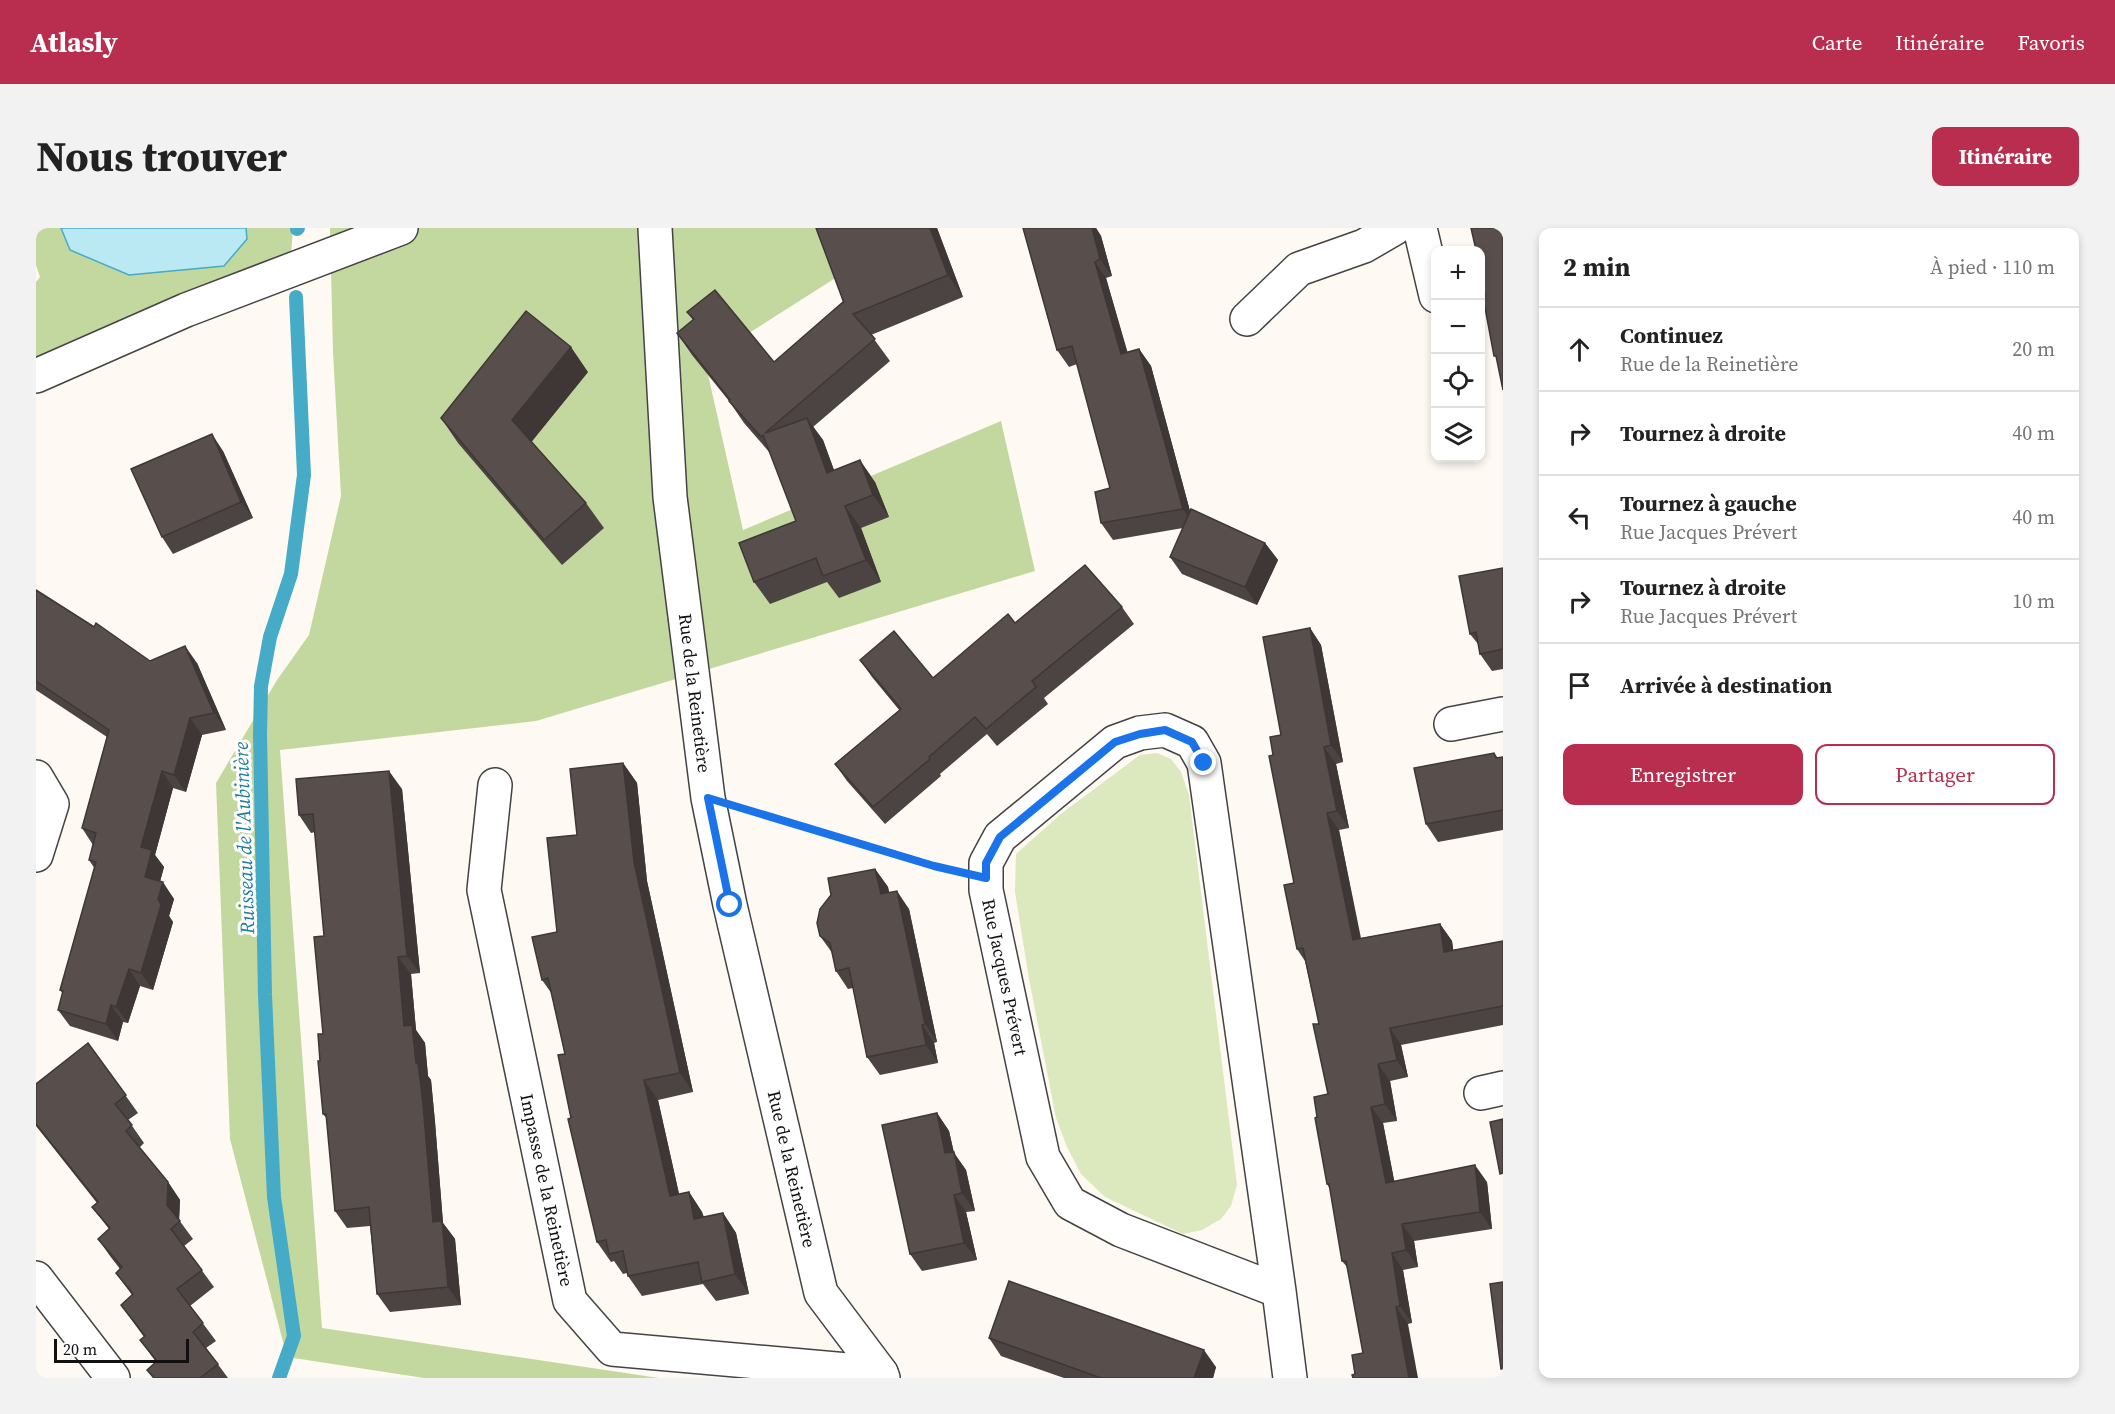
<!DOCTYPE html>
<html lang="fr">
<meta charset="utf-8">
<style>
:root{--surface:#fff;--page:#f2f2f2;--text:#222;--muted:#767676;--line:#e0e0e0;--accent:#b92e4f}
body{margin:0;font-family:"Source Serif 4",serif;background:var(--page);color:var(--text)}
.controls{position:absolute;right:18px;top:18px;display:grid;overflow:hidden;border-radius:12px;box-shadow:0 3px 9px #0003}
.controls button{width:54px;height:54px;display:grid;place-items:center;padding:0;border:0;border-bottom:2px solid var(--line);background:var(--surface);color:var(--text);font:30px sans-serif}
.scale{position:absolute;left:18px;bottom:15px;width:135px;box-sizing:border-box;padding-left:6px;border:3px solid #101010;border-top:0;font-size:16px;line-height:21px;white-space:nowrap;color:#101010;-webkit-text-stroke:4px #fff;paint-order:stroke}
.stop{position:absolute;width:18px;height:18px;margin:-14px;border:4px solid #1a73e8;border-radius:50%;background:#fff}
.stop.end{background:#1a73e8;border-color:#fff;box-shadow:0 2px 6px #0008}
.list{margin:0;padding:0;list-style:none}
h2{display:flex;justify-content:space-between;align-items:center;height:78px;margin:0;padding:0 24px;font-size:26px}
h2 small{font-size:20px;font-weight:400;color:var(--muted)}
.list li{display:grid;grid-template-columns:39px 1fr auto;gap:18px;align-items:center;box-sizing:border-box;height:84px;padding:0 24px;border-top:2px solid var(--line)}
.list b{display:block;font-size:22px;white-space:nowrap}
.list p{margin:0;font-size:20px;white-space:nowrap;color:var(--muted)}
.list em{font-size:20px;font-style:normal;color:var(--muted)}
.actions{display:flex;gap:12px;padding:18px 24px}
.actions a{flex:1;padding:14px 0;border:2px solid var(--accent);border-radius:12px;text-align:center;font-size:21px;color:var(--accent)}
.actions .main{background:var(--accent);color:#fff}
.icon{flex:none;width:33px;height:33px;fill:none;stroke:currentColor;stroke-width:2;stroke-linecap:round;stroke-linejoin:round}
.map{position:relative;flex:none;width:1467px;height:1150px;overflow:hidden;border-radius:12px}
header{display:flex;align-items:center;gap:36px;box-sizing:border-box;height:84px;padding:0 30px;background:var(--accent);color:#fff}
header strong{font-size:28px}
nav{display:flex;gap:33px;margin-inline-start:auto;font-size:21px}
.intro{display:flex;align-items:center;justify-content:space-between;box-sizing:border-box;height:144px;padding:0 36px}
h1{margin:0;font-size:42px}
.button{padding:15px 27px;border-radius:12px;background:var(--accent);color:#fff;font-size:21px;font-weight:700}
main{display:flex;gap:36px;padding:0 36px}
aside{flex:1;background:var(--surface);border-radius:12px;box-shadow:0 3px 9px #0003}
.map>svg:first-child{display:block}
</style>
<header>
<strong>Atlasly</strong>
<nav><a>Carte</a><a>Itinéraire</a><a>Favoris</a></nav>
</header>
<div class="intro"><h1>Nous trouver</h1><a class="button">Itinéraire</a></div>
<main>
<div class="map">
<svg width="1467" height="1150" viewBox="0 0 1467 1150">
<rect width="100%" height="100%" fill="#fefaf3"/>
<!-- green -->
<polygon fill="#dce8be" points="1121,525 1135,531 1145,544 1153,567 1201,957 1195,978 1185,991 1166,1002 1147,1006 1069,969 1045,946 1031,919 1020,890 993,751 979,664 980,626 1026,585 1104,527"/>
<!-- forest -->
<g fill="#c3d89e">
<polygon points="0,0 25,0 34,22 211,11 210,0 257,0 255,28 0,138 0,54 4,49 0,37"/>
<polygon points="294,0 878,0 669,133 707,302 965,193 999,343 500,493 244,522 286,1100 623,1150 388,1150 251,1129 194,911 180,555 241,452 273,407 305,268 297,124"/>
</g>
<!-- water -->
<polygon fill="#bae9f3" stroke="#45abc7" stroke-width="1.5" points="25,0 210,0 211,11 188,38 93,47 34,22"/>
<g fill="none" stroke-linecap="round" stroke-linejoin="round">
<!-- stream -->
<g stroke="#45abc7" stroke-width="14">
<polyline points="261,1 262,0"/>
<polyline points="243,1150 258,1108 238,969 229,767 224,506 225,458 234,409 255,346 268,247 260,69"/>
</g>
<defs>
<g id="minor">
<polyline points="619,0 634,269 672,570 694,677 785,1065 845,1145 847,1150"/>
<polyline points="1384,0 1400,68"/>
<polyline points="1211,91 1263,41 1328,18 1359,0"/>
<polyline points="0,148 150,82 365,0"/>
<polyline points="1415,496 1467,486"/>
<polyline points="0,549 16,576 0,627"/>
<polyline points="459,557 448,662 534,1073 576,1121 845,1145"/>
<polyline points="1445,865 1467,860"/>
<polyline points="0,1050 77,1150"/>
<polyline points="1243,1063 1085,1002 1034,975 1007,929 950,662 950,635 964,609 1079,514 1104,505 1129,502 1156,514 1168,535 1243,1063 1254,1150"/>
</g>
</defs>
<!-- minor casing -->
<use href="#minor" stroke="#434343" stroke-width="36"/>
<!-- path -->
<polyline stroke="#323232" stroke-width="4" stroke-dasharray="6 3" stroke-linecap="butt" points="716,582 910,640"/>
<!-- minor -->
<use href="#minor" stroke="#fff" stroke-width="33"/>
</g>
<!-- wall -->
<g fill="#4c4442">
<polygon points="780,0 901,0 927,69 835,107 854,133 777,199 787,212 798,242 839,254 853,289 825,300 845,354 803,370 791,354 734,376 718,354 760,293 734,225 708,195 693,173 656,127 641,105 657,92 651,84 738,134 808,75"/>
<polygon points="987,0 1060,0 1065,8 1076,48 1070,50 1091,124 1103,121 1115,138 1154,283 1229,315 1242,332 1221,377 1146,346 1134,329 1147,300 1077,312 1065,295 1074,260 1041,136 1033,139 1021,122"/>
<polygon points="552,144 495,214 550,275 568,300 526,337 422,215 405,190"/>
<polygon points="187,223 217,290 137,326 126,309"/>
<polygon points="1467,340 1467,441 1456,443 1444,426 1442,416 1434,406"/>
<polygon points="0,362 114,433 161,435 190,502 166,507 150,564 137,560 119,627 128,639 124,653 138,671 133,688 137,694 117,762 104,758 92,795 87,794 82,813 34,798 22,782 27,766 24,762 59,641 53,632 57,617 46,600 71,509 0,462"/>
<polygon points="1086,379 1098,396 1008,470 1012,476 961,518 951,506 904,546 905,548 849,596 811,553 799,536 864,483 836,449 824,432 897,450 979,395"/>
<polygon points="1274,400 1285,417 1307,534 1300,536 1313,600 1303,602 1325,710 1404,696 1416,713 1417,722 1467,713 1467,797 1365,817 1372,849 1354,853 1361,893 1347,895 1358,953 1451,954 1456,1001 1378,1013 1382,1039 1367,1042 1376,1095 1372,1096 1319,1146 1327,1125 1311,1039 1306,1033 1294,961 1291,956 1281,889 1292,866 1283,796 1269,733 1261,721 1258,655 1237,527 1245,507"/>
<polygon points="1458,525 1462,530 1467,529 1467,602 1402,614 1390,596"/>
<polygon points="587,535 601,555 611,653 657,864 622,872 643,966 653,964 666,984 668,989 687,985 700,1005 713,1066 680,1073 667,1056 606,1068 592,1048 591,1045 587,1046 578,1033 575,1034 561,1014 535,890 529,826 516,766 506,752 521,704 541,607"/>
<polygon points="366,561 384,745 375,746 380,802 389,815 392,848 395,852 399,894 407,995 419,1011 425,1077 354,1084 341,1066 334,998 311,1000 299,983 291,891 287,886 284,833 287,806 288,708 279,604 275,605 263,587"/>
<polygon points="839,641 852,659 853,665 873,681 901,814 898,815 902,835 844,847 831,829 817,760 812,761 800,743 797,726 784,708"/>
<polygon points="52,815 102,885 92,892 108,915 103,920 132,954 144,972 143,992 157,1011 148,1018 178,1059 154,1078 180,1113 170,1120 192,1150 117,1150 111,1142 120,1134 104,1112 108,1109 85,1077 96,1067 80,1045 84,1041 74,1028 62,1011 73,1001 56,979 61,975 0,898 0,856"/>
<polygon points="901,885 913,903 918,925 930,942 939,983 930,984 941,1032 886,1043 874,1026"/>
<polygon points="953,1110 1180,1139 1177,1150 1028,1150 965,1128"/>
</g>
<!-- shaded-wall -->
<g fill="#3e3736">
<polygon points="894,0 901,0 927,69 912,47"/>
<polygon points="1056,0 1060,0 1065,8 1076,48 1064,31"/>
<polygon points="1059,34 1070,50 1097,143 1085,126"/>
<polygon points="535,119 552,144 493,217 476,192"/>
<polygon points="1103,121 1115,138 1158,298 1147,281"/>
<polygon points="771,190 787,212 807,267 791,245"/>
<polygon points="176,206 187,223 217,290 205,274"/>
<polygon points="824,232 839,254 853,289 837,267"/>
<polygon points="809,278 825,300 845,354 830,332"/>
<polygon points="1229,315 1242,332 1221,377 1209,359"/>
<polygon points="1274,400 1285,417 1307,534 1295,517"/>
<polygon points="149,418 161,435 190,502 178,485"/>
<polygon points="154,490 166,507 150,564 138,547"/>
<polygon points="1288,519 1300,536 1313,600 1301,583"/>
<polygon points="587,535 601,555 611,653 657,864 644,845 598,634"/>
<polygon points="126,543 137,560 119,627 128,639 121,665 109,649 105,619"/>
<polygon points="353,543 366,561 384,745 371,728"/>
<polygon points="1291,585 1303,602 1328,729 1317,712"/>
<polygon points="839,641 852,659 857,684 845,666"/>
<polygon points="127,654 138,671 133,688 137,694 117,762 105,745 122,671"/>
<polygon points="861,663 873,681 901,814 889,796"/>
<polygon points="1404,696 1416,713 1420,741 1408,724"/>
<polygon points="362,729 375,746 380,802 389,815 392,848 395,852 399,894 407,995 419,1011 425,1077 412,1059 397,994 380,835 368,798"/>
<polygon points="93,741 104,758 92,795 80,779"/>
<polygon points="75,777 87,794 82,813 70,796"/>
<polygon points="886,797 898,815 902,835 890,817"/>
<polygon points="1354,800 1365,817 1372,849 1361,832"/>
<polygon points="1342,836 1354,853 1361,893 1349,876"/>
<polygon points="608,852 622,872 648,988 634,968"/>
<polygon points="1335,879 1347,895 1362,972 1350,955"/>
<polygon points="901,885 913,903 918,925 930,942 939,983 926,965 909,925"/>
<polygon points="1439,937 1451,954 1456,1001 1444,984"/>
<polygon points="132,954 144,972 143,994 131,977"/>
<polygon points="653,964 666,984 672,1011 658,991"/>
<polygon points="918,967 930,984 941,1032 928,1015"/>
<polygon points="687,985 700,1005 713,1066 699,1046"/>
<polygon points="1366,996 1378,1013 1382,1039 1370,1022"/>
<polygon points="1356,1025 1367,1042 1376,1095 1364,1078"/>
<polygon points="1360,1079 1372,1096 1382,1150 1373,1150"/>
<polygon points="1168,1122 1180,1139 1177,1150 1158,1150"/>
</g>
<!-- building -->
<g fill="#584f4d" stroke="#3e3736" stroke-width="1.5">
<polygon points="780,0 894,0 912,47 817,86 839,111 729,205 771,190 791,245 824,232 837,267 809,278 830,332 787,348 780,330 718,354 703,315 760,293 727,207 725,209 693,173 694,172 641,105 658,91 651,84 679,62 738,134 807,74 808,75"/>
<polygon points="987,0 1056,0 1064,31 1059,34 1085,126 1103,121 1147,281 1065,295 1059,264 1074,260 1036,118 1021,122"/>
<polygon points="1435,0 1467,0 1467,162 1460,128 1458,128 1447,69 1449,68 1444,45 1444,22 1440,22"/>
<polygon points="490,83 535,119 476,192 550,275 508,312 405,190"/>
<polygon points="176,206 205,274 126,309 95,241"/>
<polygon points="1155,281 1229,315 1209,359 1134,329"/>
<polygon points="1049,337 1086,379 996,453 1000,459 950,501 939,489 893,529 894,531 837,579 799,536 865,481 824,432 858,403 897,450 972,386 979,395"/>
<polygon points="1467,340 1467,421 1444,426 1440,404 1434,406 1423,348"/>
<polygon points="0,362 58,399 60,395 114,433 149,418 178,485 154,490 138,547 126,543 105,619 116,622 109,649 127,654 122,671 125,677 105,745 93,741 80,779 75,777 70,796 22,782 27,763 24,762 60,634 53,632 60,605 46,600 73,502 0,453"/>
<polygon points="1274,400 1295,517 1288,519 1301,583 1291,585 1317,712 1404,696 1408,724 1467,713 1467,778 1354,800 1361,832 1342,836 1349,876 1335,879 1350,955 1439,937 1444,984 1366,996 1370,1022 1356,1025 1364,1078 1360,1079 1373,1150 1317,1150 1316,1147 1319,1146 1316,1127 1327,1125 1310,1033 1306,1033 1293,956 1291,956 1279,890 1281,889 1278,869 1292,866 1277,796 1283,796 1267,720 1261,721 1248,657 1258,655 1233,528 1237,527 1234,509 1245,507 1227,409"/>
<polygon points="1458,525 1460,530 1467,529 1467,582 1390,596 1378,540"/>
<polygon points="587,535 598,634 644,845 608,852 634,968 653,964 658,991 687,985 699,1046 666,1054 662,1034 592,1048 587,1023 573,1026 570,1012 561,1014 532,891 535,890 522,827 529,826 512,750 506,752 496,709 521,704 511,610 541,607 534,541"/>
<polygon points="353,543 371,728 362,729 368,798 376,797 380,835 382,835 387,876 397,994 406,993 412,1059 341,1066 333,979 299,983 290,886 287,886 282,833 284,833 282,806 287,806 278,709 288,708 277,586 263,587 260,551"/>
<polygon points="839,641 845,666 861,663 889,796 886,797 890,817 831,829 813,740 800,743 794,715 784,708 781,695 784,681 795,667 792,650"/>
<polygon points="52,815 90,867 79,876 96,897 90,903 132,954 131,977 144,993 135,1001 166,1042 141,1061 167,1095 157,1104 182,1136 164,1150 118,1150 111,1142 121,1133 104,1112 109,1108 85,1077 97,1066 80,1045 86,1039 62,1011 74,1000 56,979 62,974 0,896 0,856"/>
<polygon points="901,885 909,925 918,924 926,965 918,967 928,1015 874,1026 846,897"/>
<polygon points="1467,891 1467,945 1464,946 1454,894"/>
<polygon points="973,1053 1168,1122 1158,1150 1065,1150 953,1110"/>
<polygon points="1467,1054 1467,1141 1465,1141 1454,1056"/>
</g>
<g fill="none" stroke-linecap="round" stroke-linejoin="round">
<!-- route -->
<polyline stroke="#1a73e8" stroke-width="8" points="694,677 672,570 898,638 950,650 950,635 964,609 1079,514 1104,506 1129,502 1156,514 1168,535"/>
</g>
<g text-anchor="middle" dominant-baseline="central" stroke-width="6" stroke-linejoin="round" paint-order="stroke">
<!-- street labels -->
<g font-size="18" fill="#101010" stroke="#fff">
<text transform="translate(659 465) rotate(83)">Rue de la Reinetière</text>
<text transform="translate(969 749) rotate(78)">Rue Jacques Prévert</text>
<text transform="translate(756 941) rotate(77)">Rue de la Reinetière</text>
<text transform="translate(511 962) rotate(78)">Impasse de la Reinetière</text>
</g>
<!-- water labels -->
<g font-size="20" font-style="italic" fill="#1e7d9c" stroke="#fff">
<text transform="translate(208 610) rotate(-92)">Ruisseau de l'Aubinière</text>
</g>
</g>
</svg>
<div class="controls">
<button>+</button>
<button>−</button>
<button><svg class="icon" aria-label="locate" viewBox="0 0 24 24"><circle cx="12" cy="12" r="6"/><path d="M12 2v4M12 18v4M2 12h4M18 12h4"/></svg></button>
<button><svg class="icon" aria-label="layers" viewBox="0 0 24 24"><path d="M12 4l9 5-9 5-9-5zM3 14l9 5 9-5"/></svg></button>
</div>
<div class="scale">20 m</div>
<div class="stop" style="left:694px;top:677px"></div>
<div class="stop end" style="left:1168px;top:535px"></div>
</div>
<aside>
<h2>2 min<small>À pied · 110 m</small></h2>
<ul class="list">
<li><svg class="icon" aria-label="ahead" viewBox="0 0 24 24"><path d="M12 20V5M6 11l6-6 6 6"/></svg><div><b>Continuez</b><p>Rue de la Reinetière</p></div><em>20 m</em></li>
<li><svg class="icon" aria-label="right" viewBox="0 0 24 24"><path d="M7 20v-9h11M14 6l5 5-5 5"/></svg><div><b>Tournez à droite</b></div><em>40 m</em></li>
<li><svg class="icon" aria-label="left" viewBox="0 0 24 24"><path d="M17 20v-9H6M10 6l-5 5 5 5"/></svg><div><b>Tournez à gauche</b><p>Rue Jacques Prévert</p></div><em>40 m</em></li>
<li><svg class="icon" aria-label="right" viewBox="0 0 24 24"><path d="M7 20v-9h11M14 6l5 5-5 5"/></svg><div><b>Tournez à droite</b><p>Rue Jacques Prévert</p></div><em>10 m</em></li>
<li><svg class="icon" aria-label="arrive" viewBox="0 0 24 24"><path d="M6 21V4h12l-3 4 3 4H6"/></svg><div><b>Arrivée à destination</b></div></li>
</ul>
<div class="actions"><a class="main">Enregistrer</a><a>Partager</a></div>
</aside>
</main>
